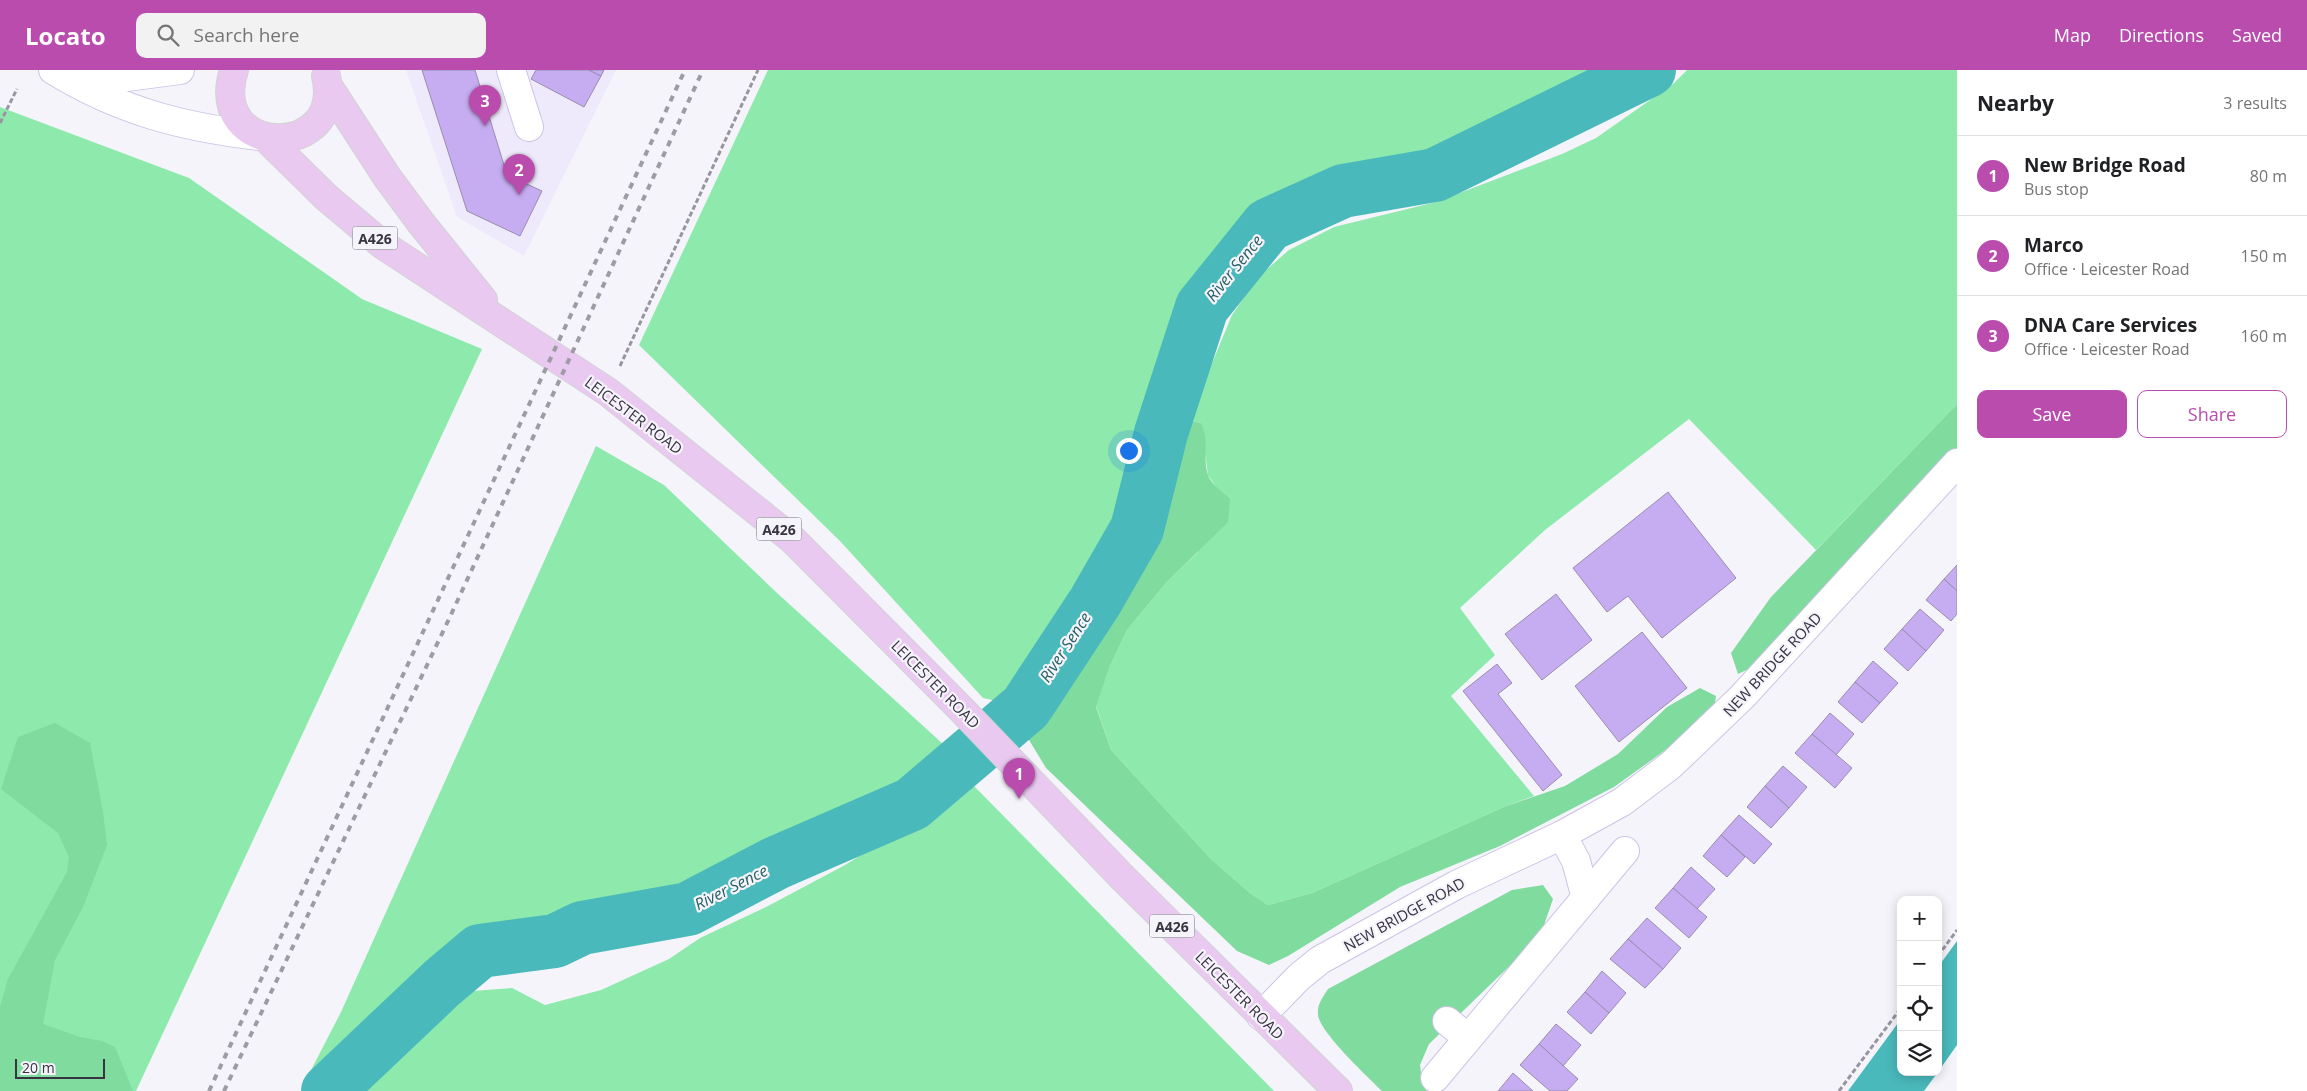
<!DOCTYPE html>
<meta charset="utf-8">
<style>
:root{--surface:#fff;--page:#f2f2f2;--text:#202124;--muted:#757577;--line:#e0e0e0;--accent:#b94cac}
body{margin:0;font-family:"Open Sans",sans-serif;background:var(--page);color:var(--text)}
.controls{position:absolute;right:15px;bottom:15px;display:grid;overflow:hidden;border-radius:10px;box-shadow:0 2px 12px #0003}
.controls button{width:45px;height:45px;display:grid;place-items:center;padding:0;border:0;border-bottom:1px solid var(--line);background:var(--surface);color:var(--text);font:25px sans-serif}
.scale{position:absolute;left:15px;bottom:12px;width:90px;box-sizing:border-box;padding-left:5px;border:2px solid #373341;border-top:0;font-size:14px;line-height:18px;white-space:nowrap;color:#373341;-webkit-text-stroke:4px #f6f4fb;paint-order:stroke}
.you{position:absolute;left:1128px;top:380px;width:18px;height:18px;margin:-12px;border:4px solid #fff;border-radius:50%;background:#1a73e8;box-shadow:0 0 0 8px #1a73e833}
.badge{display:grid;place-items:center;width:32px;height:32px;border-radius:50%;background:var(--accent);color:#fff;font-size:16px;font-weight:700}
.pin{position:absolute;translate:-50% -41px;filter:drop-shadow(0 1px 2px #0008)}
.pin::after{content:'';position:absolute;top:26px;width:18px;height:15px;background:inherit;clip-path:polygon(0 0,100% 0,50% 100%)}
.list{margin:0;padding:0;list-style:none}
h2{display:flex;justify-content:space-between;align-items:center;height:65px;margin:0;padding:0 20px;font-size:21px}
h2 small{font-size:16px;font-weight:400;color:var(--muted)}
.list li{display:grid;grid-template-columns:32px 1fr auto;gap:15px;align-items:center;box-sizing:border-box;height:80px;padding:0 20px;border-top:1px solid var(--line)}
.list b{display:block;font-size:19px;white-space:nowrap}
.list p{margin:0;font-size:16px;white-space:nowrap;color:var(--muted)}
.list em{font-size:16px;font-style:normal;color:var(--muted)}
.actions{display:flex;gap:10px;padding:15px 20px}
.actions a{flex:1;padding:11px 0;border:1px solid var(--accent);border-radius:10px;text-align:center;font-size:18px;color:var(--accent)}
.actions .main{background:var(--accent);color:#fff}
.icon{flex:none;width:28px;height:28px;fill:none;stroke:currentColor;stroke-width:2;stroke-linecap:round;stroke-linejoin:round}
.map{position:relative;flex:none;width:1957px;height:1021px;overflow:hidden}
header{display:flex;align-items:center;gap:30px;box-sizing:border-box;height:70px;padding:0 25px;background:var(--accent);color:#fff}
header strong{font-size:24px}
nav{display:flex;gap:28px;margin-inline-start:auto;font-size:18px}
.search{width:350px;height:45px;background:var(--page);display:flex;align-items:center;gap:12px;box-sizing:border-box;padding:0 18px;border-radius:10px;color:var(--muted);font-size:19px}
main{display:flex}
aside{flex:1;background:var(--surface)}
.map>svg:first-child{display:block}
</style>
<header>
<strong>Locato</strong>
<div class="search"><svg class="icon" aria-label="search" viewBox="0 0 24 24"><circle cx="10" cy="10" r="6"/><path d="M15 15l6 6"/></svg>Search here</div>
<nav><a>Map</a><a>Directions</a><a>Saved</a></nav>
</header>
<main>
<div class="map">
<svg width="1957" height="1021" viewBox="0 0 1957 1021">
<rect width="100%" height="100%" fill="#f6f4fb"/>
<!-- built -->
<polygon fill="#eeeafb" points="406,0 616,0 524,186 457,147"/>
<!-- green -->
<g fill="#8de9ac">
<polygon points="768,0 1638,0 1592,22 1543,38 1445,92 1368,106 1310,124 1252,161 1193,230 1163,313 1129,462 1019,636 983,628 840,471 639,275"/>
<polygon points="1687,0 1957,0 1957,334 1816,480 1689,349 1545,460 1460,538 1495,585 1451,626 1534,726 1506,736 1312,823 1268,835 1250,823 1211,789 1111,680 1096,636 1110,596 1127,560 1166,513 1197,483 1230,428 1217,418 1208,405 1201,353 1192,351 1203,315 1232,245 1258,207 1289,180 1334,157 1436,132 1562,84 1596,68 1673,14"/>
<polygon points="0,37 189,108 362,229 482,279 136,1021 0,1021"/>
<polygon points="596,376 664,415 776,522 943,674 945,687 922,714 872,730 641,853 590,865 569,862 545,863 506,866 464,878 402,936 349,991 309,1004 341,942"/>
<polygon points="974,716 1274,1021 365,1021 410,965 444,937 472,921 512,918 545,935 601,920 669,889 700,868 768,836 845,795"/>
</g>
<!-- forest -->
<g fill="#7fdb9e">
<polygon points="1957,334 1957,378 1755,596 1738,604 1731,583 1771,527"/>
<path d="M1192,351L1201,353C1210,373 1202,386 1208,405C1211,414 1223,422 1230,428L1228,452L1166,513L1127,560L1110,596L1096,637L1111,680L1211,789L1250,823L1268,835L1312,823L1506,736L1565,716L1618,684L1667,637L1700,618L1716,626L1714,640L1674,674L1614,717L1500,776L1400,817L1288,886L1269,895L1237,881L1046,698L1026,665L1062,615L1132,502Z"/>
<polygon points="55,653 90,673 103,742 107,775 83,837 55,890 43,954 80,967 102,971 115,977 133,1021 0,1021 0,937 8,909 67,802 69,787 58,763 1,719 18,667"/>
<path d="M1543,815L1553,829L1544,855L1526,880L1429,974L1420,995L1423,1016L1427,1021H1382C1369,1008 1318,961 1318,944C1317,934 1323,927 1328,919L1512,820Z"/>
</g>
<!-- water -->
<g fill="#4ab9bc">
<polygon points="1957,871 1957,975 1938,1002 1938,897"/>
<polygon points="1901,949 1901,1002 1938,1002 1924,1021 1848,1021"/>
</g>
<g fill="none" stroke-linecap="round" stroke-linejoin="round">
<!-- river -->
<polyline stroke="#4ab9bc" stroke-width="54" points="328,1021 442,913 480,881 555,871 582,858 688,839 776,793 912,734 1026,637 1095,532 1137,459 1161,363 1202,237 1268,155 1343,121 1435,105 1649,0"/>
</g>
<!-- building -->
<g fill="#c6adf2" stroke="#988dad">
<polygon points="422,0 475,0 507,105 542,121 520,166 467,141"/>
<polygon points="536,0 589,0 601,6 584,37 531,9"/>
<polygon points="589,0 604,0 601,6"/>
<polygon points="1668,422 1736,508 1662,568 1628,526 1607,542 1573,498"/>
<polygon points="1957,495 1957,521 1944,509"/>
<polygon points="1944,509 1957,521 1957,544 1951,551 1926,530"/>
<polygon points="1556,524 1592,570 1542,610 1505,564"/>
<polygon points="1920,539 1944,560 1926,581 1902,559"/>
<polygon points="1902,559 1926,581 1908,601 1884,579"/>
<polygon points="1642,562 1687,618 1619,672 1575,616"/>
<polygon points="1873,591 1898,613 1880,633 1855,612"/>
<polygon points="1497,594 1512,613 1498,624 1562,705 1543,721 1463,621"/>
<polygon points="1855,612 1880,633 1862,653 1838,632"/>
<polygon points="1830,643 1854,664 1836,685 1812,664"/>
<polygon points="1812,664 1852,698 1835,718 1795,683"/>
<polygon points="1783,696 1807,717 1789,738 1765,716"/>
<polygon points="1765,716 1789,738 1771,758 1747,737"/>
<polygon points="1739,745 1772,774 1754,794 1721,765"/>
<polygon points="1721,765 1745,787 1727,807 1703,786"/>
<polygon points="1691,797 1715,819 1697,839 1673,818"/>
<polygon points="1673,818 1707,847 1689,868 1655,838"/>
<polygon points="1647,848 1681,878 1663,899 1628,869"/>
<polygon points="1628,869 1663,899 1645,918 1610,889"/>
<polygon points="1602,901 1626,923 1609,943 1585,922"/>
<polygon points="1585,922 1609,943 1591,964 1567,942"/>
<polygon points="1556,954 1581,975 1563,996 1539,974"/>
<polygon points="1539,974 1578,1009 1567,1021 1550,1021 1520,995"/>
<polygon points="1513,1003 1533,1021 1498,1021"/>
</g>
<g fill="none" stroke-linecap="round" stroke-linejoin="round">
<defs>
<g id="minor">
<path d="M53,0C120,41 182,57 259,66"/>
<polyline points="68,0 127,7 180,0"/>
<polyline points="511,0 529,57"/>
<polyline points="1562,765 1576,791 1586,828"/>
<polyline points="1261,946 1299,907 1320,890 1456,815 1562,765 1622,732 1671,695 1742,627 1957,393"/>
<polyline points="1447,951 1468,968"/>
<polyline points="1435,1008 1625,781"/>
</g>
<g id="major">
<path d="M234,0C206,90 346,90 326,6"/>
<polyline points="328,16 387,107 421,153 483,230"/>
<polyline points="267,69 327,128 383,175 608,322 792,469 962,640 1123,808 1338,1021"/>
</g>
</defs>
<!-- minor casing -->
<use href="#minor" stroke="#ccc3e6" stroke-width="30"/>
<!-- major casing -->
<use href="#major" stroke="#d3d2d5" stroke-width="30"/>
<!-- path -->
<g stroke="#9895a0" stroke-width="3" stroke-dasharray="5 2.5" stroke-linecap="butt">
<polyline points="0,53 17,19"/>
<polyline points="620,296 758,0"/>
<polyline points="1938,886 1957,860"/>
<polyline points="1839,1021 1901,938"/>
</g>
<!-- minor -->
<use href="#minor" stroke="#fff" stroke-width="28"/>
<!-- major -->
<use href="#major" stroke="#eac9f1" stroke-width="28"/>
<!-- rail -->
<g stroke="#9e9ba5" stroke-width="4" stroke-dasharray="6 6" stroke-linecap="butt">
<polyline points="209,1021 685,0"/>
<polyline points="224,1021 449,549 703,0"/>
</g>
</g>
<g text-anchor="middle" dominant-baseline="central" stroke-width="4.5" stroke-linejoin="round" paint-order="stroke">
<!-- shield labels -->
<g fill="#f6f4fb" stroke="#706d79" stroke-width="1">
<rect x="352.5" y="156.5" width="45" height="23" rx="4"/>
<rect x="756.5" y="447.5" width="45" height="23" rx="4"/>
<rect x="1149.5" y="844.5" width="45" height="23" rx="4"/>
</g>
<g font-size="14" font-weight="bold" fill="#373341">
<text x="375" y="168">A426</text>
<text x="779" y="459">A426</text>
<text x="1172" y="856">A426</text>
</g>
<!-- street labels -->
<g font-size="15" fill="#373341" stroke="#f6f4fb">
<text transform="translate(634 345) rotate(37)">LEICESTER ROAD</text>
<text transform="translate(1772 594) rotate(-47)">NEW BRIDGE ROAD</text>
<text transform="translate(936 614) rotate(45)">LEICESTER ROAD</text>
<text transform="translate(1404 844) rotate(-29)">NEW BRIDGE ROAD</text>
<text transform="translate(1240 925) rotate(45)">LEICESTER ROAD</text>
</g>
<!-- water labels -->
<g font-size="16" font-style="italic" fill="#266264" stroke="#f6f4fb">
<text transform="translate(1234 198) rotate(-51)">River Sence</text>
<text transform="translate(1065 577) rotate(-57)">River Sence</text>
<text transform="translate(731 817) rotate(-27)">River Sence</text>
</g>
</g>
</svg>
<div class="controls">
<button>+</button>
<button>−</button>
<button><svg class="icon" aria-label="locate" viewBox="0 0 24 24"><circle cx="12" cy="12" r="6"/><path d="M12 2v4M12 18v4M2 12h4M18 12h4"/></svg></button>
<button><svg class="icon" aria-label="layers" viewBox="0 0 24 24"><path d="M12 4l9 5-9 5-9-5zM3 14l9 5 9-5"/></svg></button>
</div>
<div class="scale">20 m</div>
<div class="you"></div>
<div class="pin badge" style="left:1019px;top:729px">1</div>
<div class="pin badge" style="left:519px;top:125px">2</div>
<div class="pin badge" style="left:485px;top:56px">3</div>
</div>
<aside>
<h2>Nearby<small>3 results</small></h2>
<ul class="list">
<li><span class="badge">1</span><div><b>New Bridge Road</b><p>Bus stop</p></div><em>80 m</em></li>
<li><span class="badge">2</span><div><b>Marco</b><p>Office · Leicester Road</p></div><em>150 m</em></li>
<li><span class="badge">3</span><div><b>DNA Care Services</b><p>Office · Leicester Road</p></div><em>160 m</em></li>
</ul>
<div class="actions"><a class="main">Save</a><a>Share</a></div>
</aside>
</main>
